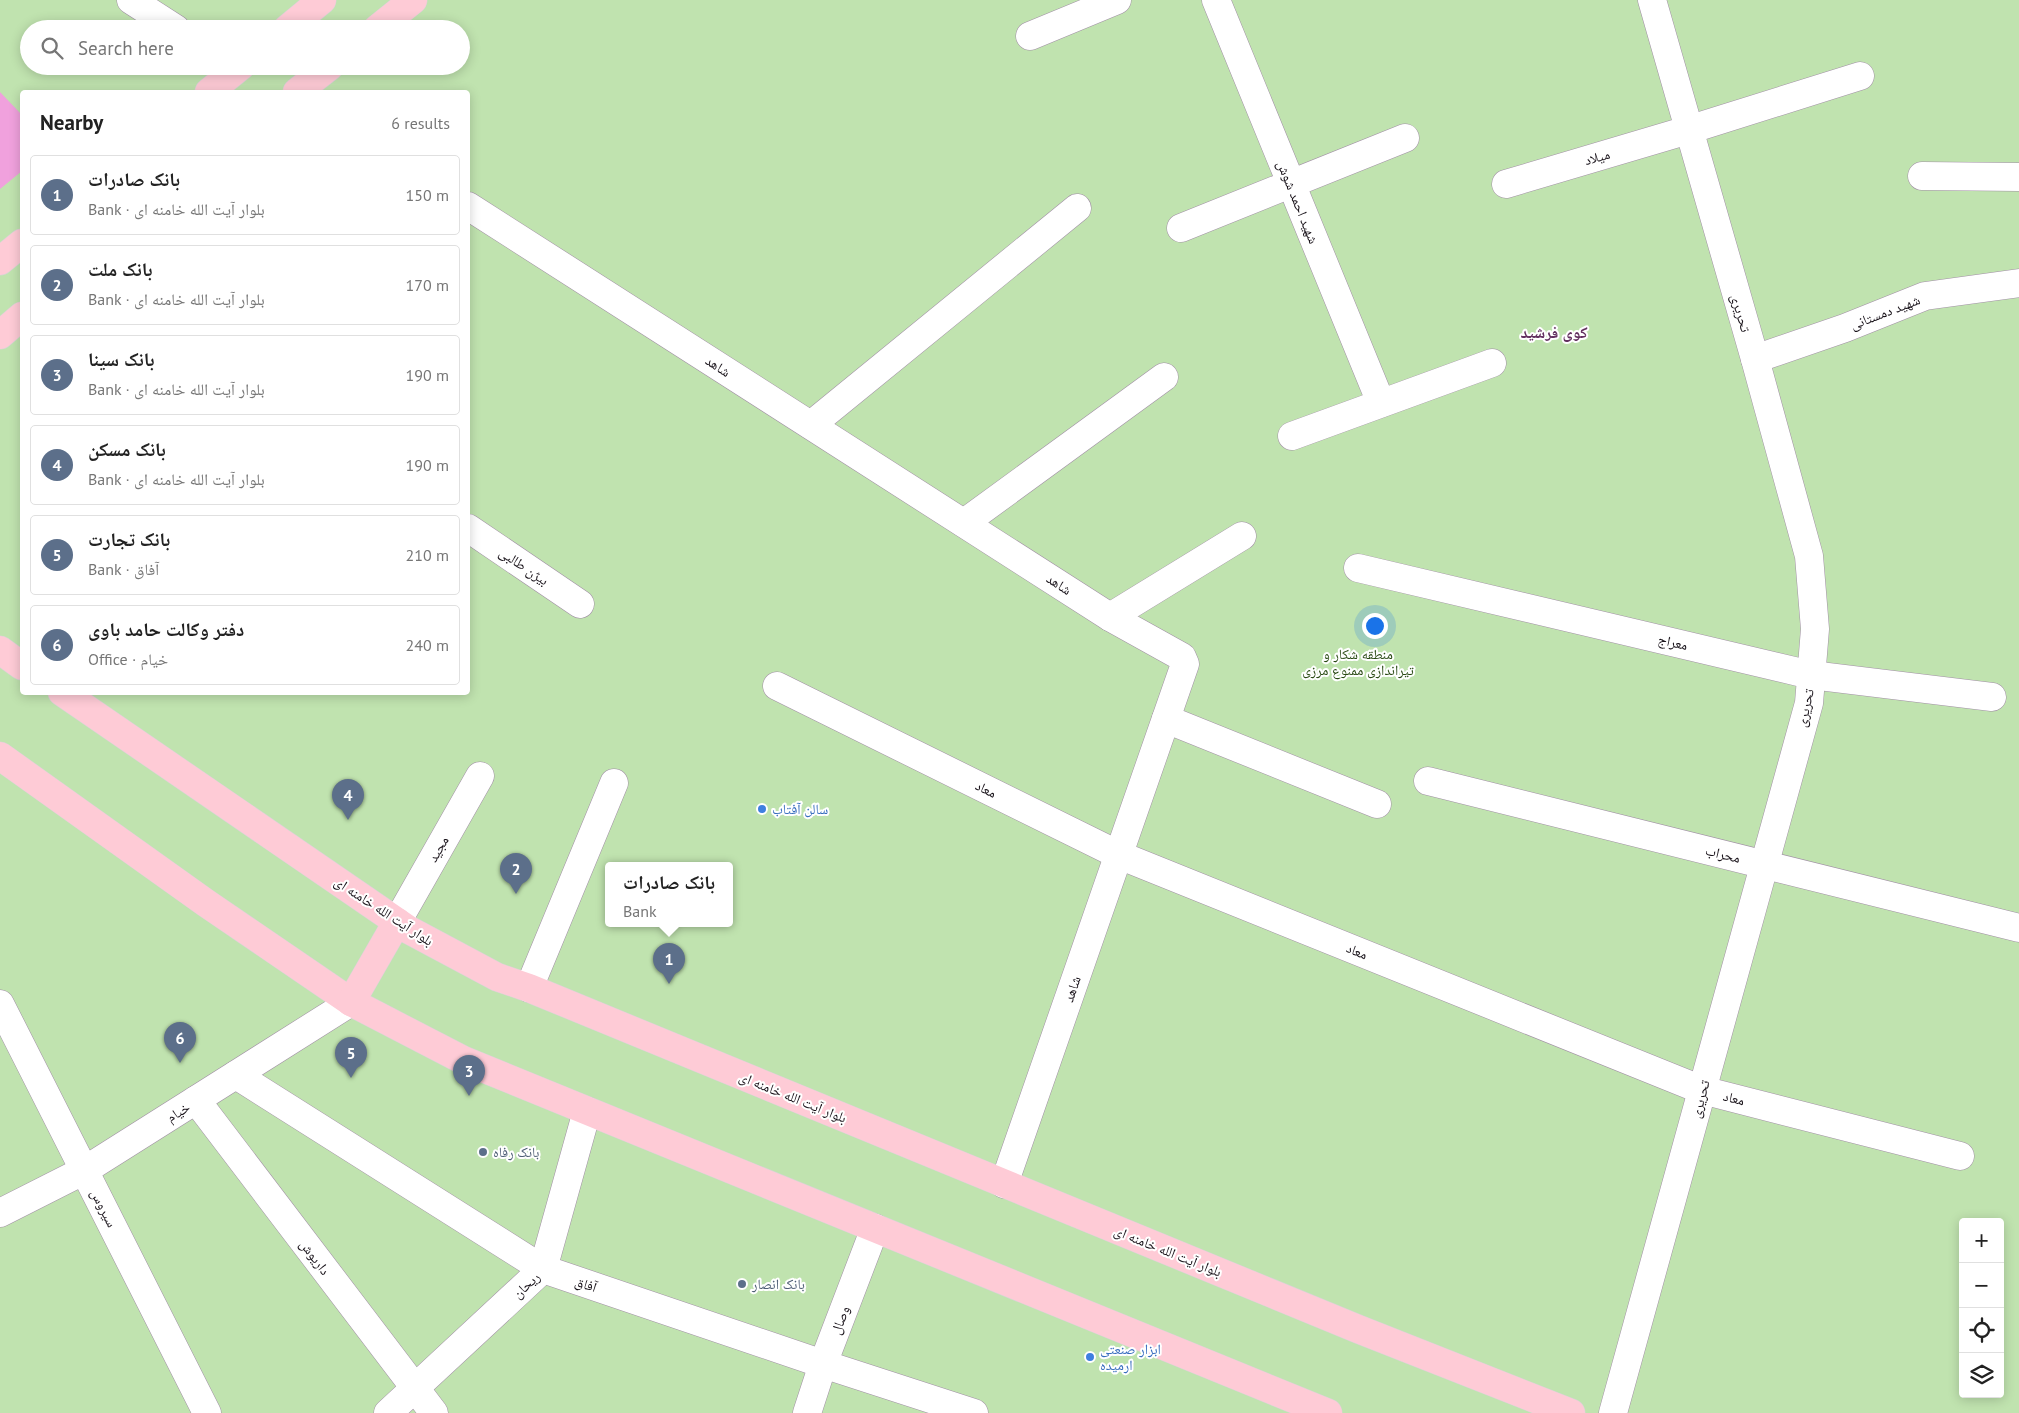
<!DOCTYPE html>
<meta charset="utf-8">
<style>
:root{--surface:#fff;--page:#f2f2f2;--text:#222;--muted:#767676;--line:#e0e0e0;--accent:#0b8043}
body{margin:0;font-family:"PT Sans","Noto Naskh Arabic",sans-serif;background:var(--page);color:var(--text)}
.controls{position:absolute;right:15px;bottom:15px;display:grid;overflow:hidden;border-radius:5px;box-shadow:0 2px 12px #0003}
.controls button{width:45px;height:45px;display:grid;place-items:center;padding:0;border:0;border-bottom:1px solid var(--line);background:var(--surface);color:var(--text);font:25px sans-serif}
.you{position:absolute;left:1374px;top:625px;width:18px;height:18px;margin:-12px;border:4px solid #fff;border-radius:50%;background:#1a73e8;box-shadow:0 0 0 8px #1a73e833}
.badge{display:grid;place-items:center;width:32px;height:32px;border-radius:50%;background:var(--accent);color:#fff;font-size:16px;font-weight:700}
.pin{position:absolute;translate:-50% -41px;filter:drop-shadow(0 1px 2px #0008)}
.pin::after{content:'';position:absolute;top:26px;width:18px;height:15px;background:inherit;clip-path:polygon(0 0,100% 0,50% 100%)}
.popup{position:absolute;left:605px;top:862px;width:128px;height:65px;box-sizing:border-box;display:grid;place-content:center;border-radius:5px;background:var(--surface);filter:drop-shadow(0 1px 4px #0005);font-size:16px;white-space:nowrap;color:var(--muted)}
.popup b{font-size:19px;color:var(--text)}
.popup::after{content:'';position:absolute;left:50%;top:100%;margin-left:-10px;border:10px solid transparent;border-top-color:var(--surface)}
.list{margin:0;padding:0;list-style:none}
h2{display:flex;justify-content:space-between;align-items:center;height:65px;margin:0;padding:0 20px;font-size:21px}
h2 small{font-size:16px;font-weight:400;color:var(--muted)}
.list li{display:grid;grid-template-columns:32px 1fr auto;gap:15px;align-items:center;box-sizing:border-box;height:80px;margin:0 10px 10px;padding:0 10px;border:1px solid var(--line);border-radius:5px}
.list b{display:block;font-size:19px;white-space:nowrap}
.list p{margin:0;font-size:16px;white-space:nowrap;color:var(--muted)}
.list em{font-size:16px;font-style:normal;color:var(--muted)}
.icon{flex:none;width:28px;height:28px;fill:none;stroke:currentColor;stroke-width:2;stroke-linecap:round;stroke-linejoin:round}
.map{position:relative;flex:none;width:2019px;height:1413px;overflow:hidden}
.search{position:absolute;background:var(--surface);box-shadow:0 2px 12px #0003;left:20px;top:20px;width:450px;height:55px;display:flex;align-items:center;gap:12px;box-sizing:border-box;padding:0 18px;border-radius:28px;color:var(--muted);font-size:19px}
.panel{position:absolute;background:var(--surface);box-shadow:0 2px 12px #0003;left:20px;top:90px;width:450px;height:605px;border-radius:5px}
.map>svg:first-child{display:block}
</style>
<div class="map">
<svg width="2019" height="1413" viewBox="0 0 2019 1413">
<rect width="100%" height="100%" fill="#fbf8fc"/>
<!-- green -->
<path fill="#c0e3af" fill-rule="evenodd" d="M0,0H2019V1413H0ZM29,29H461V66H29ZM22,92H468V692H22ZM609,865H729V923H609ZM1963,1222H2000V1394H1963Z"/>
<!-- building -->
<polygon fill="#f0a1dd" points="0,92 22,115 22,171 0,189"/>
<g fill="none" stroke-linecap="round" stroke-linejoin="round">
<defs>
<g id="minor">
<polyline points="131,0 176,29"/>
<polyline points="1216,0 1381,403"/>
<polyline points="1030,36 1117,0"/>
<polyline points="1922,176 2019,177"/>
<polyline points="1506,184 1688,130 1860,76"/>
<polyline points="468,206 1110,617 1182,657 1185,664 1004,1184"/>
<polyline points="1181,228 1405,138"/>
<polyline points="1755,359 1845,328 1925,296 2019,283"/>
<polyline points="811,425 1077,208"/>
<polyline points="1292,436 1492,363"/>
<polyline points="964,523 1164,377"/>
<polyline points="468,528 580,604"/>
<polyline points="1358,568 1811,675 1992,697"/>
<polyline points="1110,617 1242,536"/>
<polyline points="777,686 1119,855 1702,1090 1960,1156"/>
<polyline points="1166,719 1377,804"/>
<polyline points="1428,781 2019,928"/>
<polyline points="397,922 480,776"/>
<polyline points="529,988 614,783"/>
<polyline points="0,1004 207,1413"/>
<polyline points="236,1075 543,1269 823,1364 974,1413"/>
<polyline points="196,1100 434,1413"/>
<polyline points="0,1213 85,1170 351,1002"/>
<polyline points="388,1413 543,1269 587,1111"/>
<polyline points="807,1413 823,1364 875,1228"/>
<polyline points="1613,1413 1809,703 1815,629 1809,556 1755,359 1652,0"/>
</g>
<g id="major">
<polyline points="287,29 322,0"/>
<polyline points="377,29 413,0"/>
<polyline points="209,92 241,66"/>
<polyline points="297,92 330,66"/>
<polyline points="0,261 22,243"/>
<polyline points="0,335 22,316"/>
<polyline points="0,650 22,666"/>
<polyline points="62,692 409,930 497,977 529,988 1358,1329 1571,1413"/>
<polyline points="0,756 206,903 351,1002 463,1060 1328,1413"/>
<polyline points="351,1002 397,922"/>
</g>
</defs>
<!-- minor casing -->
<use href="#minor" stroke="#a190a5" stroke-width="29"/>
<!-- major casing -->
<use href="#major" stroke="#d6d5d6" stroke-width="29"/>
<!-- minor -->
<use href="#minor" stroke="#fff" stroke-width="28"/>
<!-- major -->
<use href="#major" stroke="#fecbd6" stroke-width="28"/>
</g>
<!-- markers -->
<g fill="#3f7fe0" stroke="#fff" stroke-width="2">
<circle cx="762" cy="809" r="5"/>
<circle cx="1090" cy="1357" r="5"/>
</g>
<g fill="#5c6f8a" stroke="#fff" stroke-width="2">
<circle cx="483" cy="1152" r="5"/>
<circle cx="742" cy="1284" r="5"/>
</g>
<g text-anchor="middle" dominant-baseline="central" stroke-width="4" stroke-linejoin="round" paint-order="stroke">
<!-- street labels -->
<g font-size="14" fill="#19131a" stroke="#fff">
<text transform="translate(1597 157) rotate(-16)">میلاد</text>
<text transform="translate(1298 202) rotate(68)">شهید احمد شوش</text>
<text transform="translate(1885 312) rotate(-21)">شهید دمستانی</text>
<text transform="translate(1741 313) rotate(74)">تحریری</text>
<text transform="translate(718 366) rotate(33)">شاهد</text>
<text transform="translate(524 566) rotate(34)">بیژن طالبی</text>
<text transform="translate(1059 584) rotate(33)">شاهد</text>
<text transform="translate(1673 642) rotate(13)">معراج</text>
<text transform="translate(1805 708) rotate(-78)">تحریری</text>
<text transform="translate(986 789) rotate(26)">معاد</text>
<text transform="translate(438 849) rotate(-60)">مجید</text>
<text transform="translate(1723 854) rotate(14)">محراب</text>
<text transform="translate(384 911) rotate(33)">بلوار آیت الله خامنه ای</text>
<text transform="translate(1357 951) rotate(22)">معاد</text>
<text transform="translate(1072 989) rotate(-71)">شاهد</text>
<text transform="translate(793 1097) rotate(22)">بلوار آیت الله خامنه ای</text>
<text transform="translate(1734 1098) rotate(14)">معاد</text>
<text transform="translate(1700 1099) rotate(-75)">تحریری</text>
<text transform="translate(178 1112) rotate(-32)">خیام</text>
<text transform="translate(104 1208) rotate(63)">سیروس</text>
<text transform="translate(1168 1251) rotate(22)">بلوار آیت الله خامنه ای</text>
<text transform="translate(315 1257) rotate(53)">داریوش</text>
<text transform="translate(586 1284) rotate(19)">آفاق</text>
<text transform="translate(526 1285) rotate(-43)">ریحان</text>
<text transform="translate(840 1320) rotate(-69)">وصال</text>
</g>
<!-- park labels -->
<g font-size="14" fill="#284912" stroke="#fff">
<text x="1358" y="654">منطقه شکار و<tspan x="1358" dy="16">تیراندازی ممنوع مرزی</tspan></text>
</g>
<!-- shop labels -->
<g font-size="14" fill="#366cbe" stroke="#fff" text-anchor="start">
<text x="772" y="809">سالن آفتاب</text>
<text x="1100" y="1349">ابزار صنعتی<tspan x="1100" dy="16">ارمیده</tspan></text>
</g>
<!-- service labels -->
<g font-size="14" fill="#4e5e75" stroke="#fff" text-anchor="start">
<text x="493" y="1152">بانک رفاه</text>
<text x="752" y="1284">بانک انصار</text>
</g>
<!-- quarter labels -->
<g font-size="16" font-weight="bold" fill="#633060" stroke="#fff">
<text x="1554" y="332">کوی فرشید</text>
</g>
</g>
</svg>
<div class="controls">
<button>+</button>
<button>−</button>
<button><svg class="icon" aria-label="locate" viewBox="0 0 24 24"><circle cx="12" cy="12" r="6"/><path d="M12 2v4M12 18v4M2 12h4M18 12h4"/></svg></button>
<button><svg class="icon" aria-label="layers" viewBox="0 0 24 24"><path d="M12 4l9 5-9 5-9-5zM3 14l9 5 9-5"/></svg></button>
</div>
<div class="you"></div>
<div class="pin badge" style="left:669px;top:984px;background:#5c6f8a">1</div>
<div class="popup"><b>بانک صادرات</b>Bank</div>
<div class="pin badge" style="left:516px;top:894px;background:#5c6f8a">2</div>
<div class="pin badge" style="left:469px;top:1096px;background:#5c6f8a">3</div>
<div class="pin badge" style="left:348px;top:820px;background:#5c6f8a">4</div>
<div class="pin badge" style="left:351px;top:1078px;background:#5c6f8a">5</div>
<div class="pin badge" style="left:180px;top:1063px;background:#5c6f8a">6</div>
<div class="search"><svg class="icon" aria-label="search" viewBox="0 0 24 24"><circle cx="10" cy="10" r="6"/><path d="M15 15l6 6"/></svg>Search here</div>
<section class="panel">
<h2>Nearby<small>6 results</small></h2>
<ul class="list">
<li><span class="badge" style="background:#5c6f8a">1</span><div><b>بانک صادرات</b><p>Bank · بلوار آیت الله خامنه ای</p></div><em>150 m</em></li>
<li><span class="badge" style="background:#5c6f8a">2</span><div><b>بانک ملت</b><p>Bank · بلوار آیت الله خامنه ای</p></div><em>170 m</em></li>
<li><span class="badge" style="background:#5c6f8a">3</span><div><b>بانک سینا</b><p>Bank · بلوار آیت الله خامنه ای</p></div><em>190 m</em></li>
<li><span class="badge" style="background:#5c6f8a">4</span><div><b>بانک مسکن</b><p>Bank · بلوار آیت الله خامنه ای</p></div><em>190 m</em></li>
<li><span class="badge" style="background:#5c6f8a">5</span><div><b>بانک تجارت</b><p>Bank · آفاق</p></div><em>210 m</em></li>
<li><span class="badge" style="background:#5c6f8a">6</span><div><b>دفتر وکالت حامد باوی</b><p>Office · خیام</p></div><em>240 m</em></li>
</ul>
</section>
</div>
